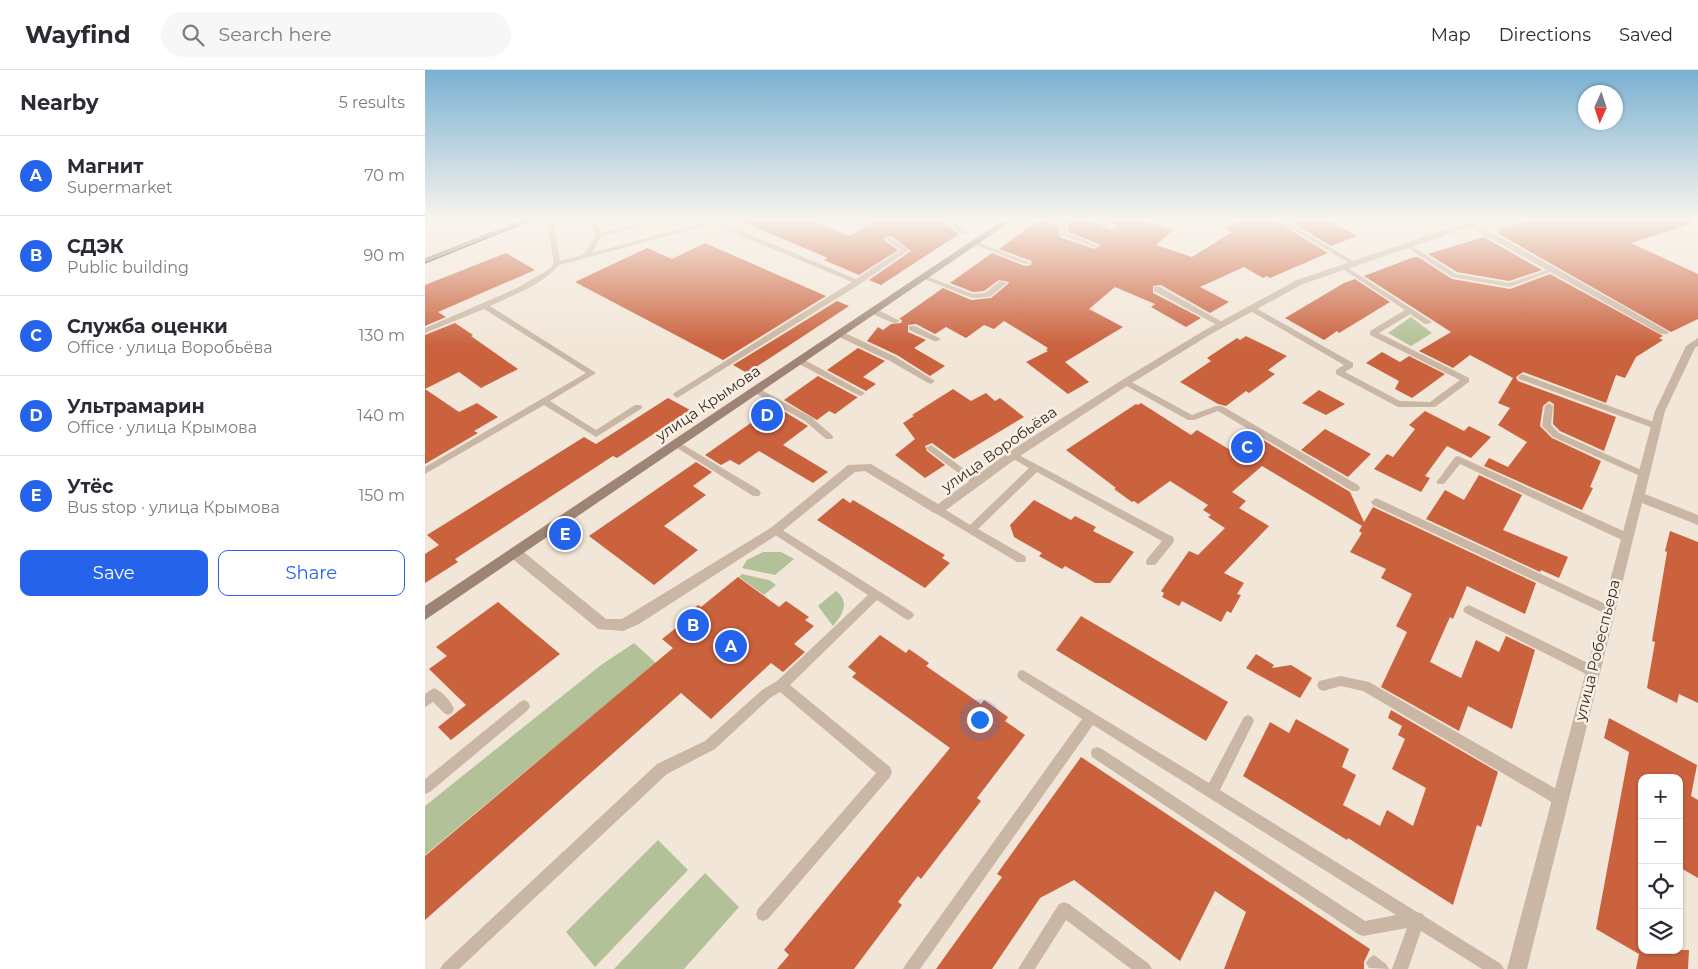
<!DOCTYPE html>
<meta charset="utf-8">
<style>
:root{--surface:#fff;--page:#f7f7f7;--text:#2b2b33;--muted:#7c7c81;--line:#e1e1e2;--accent:#2563eb}
body{margin:0;font-family:Montserrat,sans-serif;background:var(--page);color:var(--text)}
.controls{position:absolute;right:15px;bottom:15px;display:grid;overflow:hidden;border-radius:10px;box-shadow:0 1px 4px #0004}
.controls button{width:45px;height:45px;display:grid;place-items:center;padding:0;border:0;border-bottom:1px solid var(--line);background:var(--surface);color:var(--text);font:25px sans-serif}
.compass{position:absolute;left:1153px;top:15px;width:45px;height:45px;border-radius:50%;background:var(--surface);box-shadow:0 1px 4px #0004;rotate:183deg}
.you{position:absolute;left:554px;top:649px;width:18px;height:18px;margin:-12px;border:4px solid #fff;border-radius:50%;background:#1a73e8;box-shadow:0 0 0 8px #1a73e833}
.badge{display:grid;place-items:center;width:32px;height:32px;border-radius:50%;background:var(--accent);color:#fff;font-size:16px;font-weight:700}
.pin{position:absolute;translate:-50% -50%;border:2px solid #fff;box-shadow:0 1px 5px #0006}
.list{margin:0;padding:0;list-style:none}
h2{display:flex;justify-content:space-between;align-items:center;height:65px;margin:0;padding:0 20px;font-size:21px}
h2 small{font-size:16px;font-weight:400;color:var(--muted)}
.list li{display:grid;grid-template-columns:32px 1fr auto;gap:15px;align-items:center;box-sizing:border-box;height:80px;padding:0 20px;border-top:1px solid var(--line)}
.list b{display:block;font-size:19px;white-space:nowrap}
.list p{margin:0;font-size:16px;white-space:nowrap;color:var(--muted)}
.list em{font-size:16px;font-style:normal;color:var(--muted)}
.actions{display:flex;gap:10px;padding:15px 20px}
.actions a{flex:1;padding:11px 0;border:1px solid var(--accent);border-radius:10px;text-align:center;font-size:18px;color:var(--accent)}
.actions .main{background:var(--accent);color:#fff}
.icon{flex:none;width:28px;height:28px;fill:none;stroke:currentColor;stroke-width:2;stroke-linecap:round;stroke-linejoin:round}
.map{position:relative;flex:none;width:1273px;height:899px;overflow:hidden}
header{display:flex;align-items:center;gap:30px;box-sizing:border-box;height:70px;padding:0 25px;background:var(--surface);border-bottom:1px solid var(--line)}
header strong{font-size:24px}
nav{display:flex;gap:28px;margin-inline-start:auto;font-size:18px}
.search{width:350px;height:45px;background:var(--page);display:flex;align-items:center;gap:12px;box-sizing:border-box;padding:0 18px;border-radius:28px;color:var(--muted);font-size:19px}
main{display:flex}
aside{flex:1;background:var(--surface)}
.map>svg:first-child{display:block}
</style>
<header>
<strong>Wayfind</strong>
<div class="search"><svg class="icon" aria-label="search" viewBox="0 0 24 24"><circle cx="10" cy="10" r="6"/><path d="M15 15l6 6"/></svg>Search here</div>
<nav><a>Map</a><a>Directions</a><a>Saved</a></nav>
</header>
<main>
<aside>
<h2>Nearby<small>5 results</small></h2>
<ul class="list">
<li><span class="badge">A</span><div><b>Магнит</b><p>Supermarket</p></div><em>70 m</em></li>
<li><span class="badge">B</span><div><b>СДЭК</b><p>Public building</p></div><em>90 m</em></li>
<li><span class="badge">C</span><div><b>Служба оценки</b><p>Office · улица Воробьёва</p></div><em>130 m</em></li>
<li><span class="badge">D</span><div><b>Ультрамарин</b><p>Office · улица Крымова</p></div><em>140 m</em></li>
<li><span class="badge">E</span><div><b>Утёс</b><p>Bus stop · улица Крымова</p></div><em>150 m</em></li>
</ul>
<div class="actions"><a class="main">Save</a><a>Share</a></div>
</aside>
<div class="map">
<svg width="1273" height="899" viewBox="0 0 1273 899">
<rect width="100%" height="100%" fill="#f2e6d8"/>
<!-- green -->
<g fill="#b2c198">
<polygon points="986,247 1007,263 986,276 963,263"/>
<polygon points="338,482 356,482 369,489 350,505 317,498 322,490"/>
<polygon points="317,504 344,510 351,515 339,525 314,507"/>
<path d="M411,521C425,532 418,544 408,556L393,536Z"/>
<polygon points="209,573 231,593 0,785 0,736 176,595"/>
<polygon points="233,770 263,800 170,897 141,862"/>
<polygon points="280,803 314,837 259,899 189,899"/>
</g>
<!-- building -->
<g fill="#ca623e">
<polygon points="313,150 387,150 425,166 439,157 444,156 449,150 514,150 534,164 456,215 444,210 486,181 466,166 460,167 459,170 473,180 434,205 399,190 403,188"/>
<polygon points="614,150 620,150 634,157 635,167 669,179 676,175 643,162 643,153 636,150 662,150 686,160 693,156 679,150 713,150 748,160 731,175 767,187 807,162 799,158 818,150 849,150 903,183 845,208 842,206 838,208 819,197 775,217 804,232 785,243 736,215 728,216 728,223 776,248 761,257 726,237 730,234 690,217 664,239 698,257 640,292 664,312 643,324 601,292 623,281 621,280 623,278 579,251 569,259 559,255 541,268 521,257 510,264 491,254 483,255 483,262 501,270 489,278 520,296 505,306 472,285 442,271 453,257 458,260 466,254 476,253 477,250 474,249 518,218 546,230 566,228 583,214 584,212 574,210 559,221 548,222 525,213 567,183 600,196 606,195 607,191 574,179"/>
<polygon points="863,150 903,150 932,166 906,176"/>
<polygon points="1105,150 1266,150 1266,154 1206,173 1273,204 1273,249 1246,262 1072,163 1076,162 1072,160"/>
<polygon points="1059,167 1117,200 1084,211 1032,202 1003,184"/>
<polygon points="280,173 401,226 298,290 150,212 222,178 247,189"/>
<polygon points="81,183 110,200 13,242 21,247 0,256 0,215"/>
<polygon points="989,187 993,187 1027,209 1085,219 1125,204 1238,266 1234,268 1238,270 1211,287 1200,308 1191,305 1181,333 1098,302 1091,307 1093,311 1191,347 1179,381 1135,361 1128,354 1129,334 1124,331 1118,336 1115,356 1127,368 1176,391 1165,417 1168,418 1157,440 1059,396 1064,388 1083,397 1102,372 1073,355 1085,338 1073,333 1088,308 1045,285 1028,298 994,281 1026,262 939,206"/>
<polygon points="930,209 965,232 914,263 912,261 899,270 860,248 919,213"/>
<polygon points="412,231 424,236 322,303 308,295"/>
<polygon points="30,253 48,265 46,266 93,299 56,318 34,302 0,319 0,265"/>
<polygon points="821,266 862,286 843,300 850,304 824,323 821,321 801,336 793,334 755,312 786,291 782,288 812,268 815,270"/>
<polygon points="433,278 460,291 438,307 451,314 441,321 402,300"/>
<polygon points="957,282 975,292 984,286 1020,304 987,328 970,319 974,311 941,293"/>
<polygon points="393,306 432,327 433,327 410,344 404,341 392,350 359,330"/>
<polygon points="0,319 34,342 52,333 73,347 49,361 53,363 0,394"/>
<polygon points="528,319 546,331 561,323 570,331 575,328 599,347 529,389 507,373 500,376 502,381 520,395 500,408 470,385 490,369 478,353 489,346 487,345"/>
<polygon points="894,320 920,334 901,345 877,333"/>
<polygon points="243,328 265,340 192,388 188,386 30,489 33,492 0,513 0,484 14,475 2,465 159,367 171,374"/>
<polygon points="716,333 766,365 772,360 807,381 828,364 925,422 939,452 948,437 1111,513 1100,544 1042,516 1028,549 1025,547 1005,592 1036,608 1051,570 1074,582 1081,566 1110,580 1087,659 1043,636 1034,661 956,617 982,562 971,556 987,524 956,508 961,499 925,482 937,463 934,461 937,456 837,396 807,422 821,431 814,438 844,456 799,503 819,513 812,524 816,525 806,543 802,541 796,552 757,531 754,536 737,527 739,523 736,521 764,481 773,485 800,458 783,447 786,445 778,440 783,435 745,411 713,434 709,431 707,432 689,419 691,418 641,380 711,334 713,335"/>
<polygon points="350,336 383,356 358,375 403,402 388,413 334,381 314,395 305,390 296,395 280,385"/>
<polygon points="1000,341 1039,361 1044,356 1066,367 1046,388 1022,376 1000,406 1005,408 996,422 949,399 962,384 968,387 990,359 984,355"/>
<polygon points="900,359 946,384 923,407 876,380"/>
<polygon points="271,392 287,402 268,416 281,425 239,456 273,480 229,515 164,466"/>
<polygon points="1054,405 1097,425 1078,460 1143,487 1134,508 1116,500 1115,502 1001,449 1020,420 1039,430"/>
<polygon points="418,428 425,433 428,430 520,485 517,488 525,493 500,518 392,450"/>
<polygon points="609,430 646,450 650,446 671,457 668,461 709,482 685,513 670,513 640,496 637,499 614,486 617,483 589,467 585,455"/>
<polygon points="1245,461 1273,472 1273,633 1254,624 1252,633 1222,618 1230,572 1227,571 1242,482 1240,481"/>
<polygon points="313,507 354,537 361,531 384,547 380,550 389,556 369,574 380,582 358,602 346,593 286,649 256,623 0,850 0,786 248,578 237,569 261,550 258,548 273,535 276,537"/>
<polygon points="73,532 135,584 26,670 13,657 41,635 4,599 22,586 11,577"/>
<polygon points="656,546 803,632 781,671 631,580"/>
<polygon points="455,565 481,583 484,579 504,593 501,596 556,634 559,630 583,647 580,651 600,665 552,728 556,731 496,809 493,806 473,832 477,835 429,899 352,899 364,885 359,880 525,678 427,607 431,603 423,597"/>
<polygon points="831,584 849,595 847,598 866,595 887,608 875,628 821,598"/>
<polygon points="966,640 1073,702 1056,757 1052,755 1028,835 923,768 922,770 818,706 845,652 864,663 871,649 924,679 917,697 931,705 918,735 955,756 962,740 988,756 1001,718 967,699 980,669 973,665 977,656 963,648"/>
<polygon points="1184,648 1272,695 1266,726 1273,730 1273,808 1254,797 1254,708 1217,708 1217,880 1264,880 1263,899 1211,899 1214,884 1171,859 1204,682 1179,668"/>
<polygon points="656,687 945,879 939,892 939,899 799,899 821,842 790,821 755,891 649,810 615,828 567,899 511,899 577,807 572,804"/>
</g>
<g fill="none" stroke-linecap="round" stroke-linejoin="round">
<!-- lane -->
<g fill="#cab6a4" fill-rule="evenodd">
<path d="M122,150H128L135,191L158,185L171,166L165,153L172,150H183L172,154L176,163L227,150H238L176,167L167,183L287,150H298L295,152L431,209L476,180L461,170V168H465L484,180L435,214L252,328L248,325L249,323L427,212L288,154L134,195C117,215 88,225 65,236L171,303L125,331L171,360L210,335H216L217,337L216,339L171,367L119,335L0,404V397L161,303L59,239L0,263V258L90,219L123,200L129,194Z"/>
<polygon points="429,150 438,150 444,154 439,155"/>
<polygon points="622,150 631,150 641,154 641,163 674,176 669,177 636,165 636,156"/>
<polygon points="664,150 674,150 691,157 686,158"/>
<polygon points="851,150 859,150 931,193 926,194"/>
<polygon points="548,172 552,172 606,193 601,194 548,174"/>
<polygon points="982,173 1031,204 1084,213 1125,199 1130,200 1085,217 1027,207 980,176 980,174"/>
<polygon points="916,196 920,196 1007,252 1003,254 1000,254 985,244 954,263 1044,308 1044,312 1010,337 973,337 911,304 911,300 919,295 822,239 823,237 829,237 928,293 928,297 920,302 975,331 1005,332 1035,310 945,265 945,261 980,240 916,198"/>
<polygon points="497,206 501,206 548,224 560,223 575,211 582,213 565,227 547,228 497,208"/>
<polygon points="729,217 735,217 801,254 800,256 794,256 729,221"/>
<polygon points="445,239 451,239 475,251 471,253 468,253 445,243"/>
<polygon points="484,256 490,256 516,269 512,271 509,271 484,260"/>
<polygon points="412,262 418,262 471,287 510,311 506,314 503,313 465,291 412,266"/>
<polygon points="372,289 378,289 440,323 436,326 433,325 372,293"/>
<polygon points="1097,304 1234,354 1235,356 1234,358 1228,358 1094,309 1093,307"/>
<polygon points="701,309 767,345 791,336 797,336 933,415 935,418 933,421 927,421 793,341 769,350 763,350 698,314 698,310"/>
<polygon points="331,317 386,347 407,365 408,367 407,369 401,369 380,351 328,322 328,318"/>
<polygon points="1124,333 1128,336 1126,355 1134,363 1221,402 1223,404 1221,406 1215,406 1128,367 1117,356 1120,336"/>
<polygon points="252,371 334,420 336,423 334,426 328,426 249,376 247,374 249,372"/>
<polygon points="506,375 554,410 556,412 554,414 548,414 503,380 501,378"/>
<polygon points="588,382 748,467 749,470 748,473 730,495 722,495 721,492 722,489 737,471 612,402 553,459 600,486 601,489 600,492 592,492 510,443 508,440 510,437 516,437 545,455 604,398 585,387 583,385"/>
<polygon points="1033,386 1205,464 1206,467 1205,470 1197,470 1035,394 1019,414 1013,414 1011,412 1013,410 1030,387"/>
<polygon points="951,428 1187,537 1189,540 1187,543 1183,545 1179,543 948,435 946,432"/>
<polygon points="351,456 487,542 489,545 487,548 483,550 479,548 452,530 365,615 465,697 467,702 465,707 343,849 338,851 333,849 331,844 333,839 451,703 355,622 345,628 290,679 242,704 34,899 15,899 18,894 232,694 280,671 337,620 352,611 443,525 347,463 346,460 347,457"/>
<polygon points="1044,535 1171,597 1173,601 1171,605 1167,606 1163,605 1040,543 1038,540 1040,537"/>
<polygon points="598,600 784,713 819,647 823,645 827,647 829,651 827,655 795,720 992,842 998,844 999,846 1076,894 1079,899 1057,899 996,861 983,899 967,899 982,858 938,866 933,864 667,687 666,683 667,679 672,677 677,679 940,851 971,845 668,655 495,899 478,899 481,894 657,649 594,609 592,605 594,601"/>
<polygon points="916,606 944,612 1140,724 1142,729 1140,734 1135,736 1130,734 938,621 916,616 898,621 894,619 892,615 894,611"/>
<path d="M9,618C17,621 26,631 29,639L27,643L23,645L19,643L8,632L0,637V624Z"/>
<polygon points="99,630 103,632 105,636 103,640 5,722 0,724 0,709 95,632"/>
<polygon points="639,832 644,834 724,894 727,899 706,899 641,850 610,899 593,899 634,834"/>
<polygon points="949,885 961,894 964,899 944,898 941,893 944,888"/>
</g>
<!-- street -->
<g fill="#cab6a4" fill-rule="evenodd">
<polygon points="516,150 526,150 545,162 538,164"/>
<polygon points="1040,150 1061,150 1052,154 1244,262 1242,264 1236,264 1045,157 878,214 786,264 705,314 592,388 517,443 509,443 440,401 430,402 355,463 214,554 198,561 173,559 85,487 83,483 85,479 90,478 95,479 181,549 197,549 347,457 423,395 446,394 513,434 584,382 697,310 780,260 872,210 1039,153"/>
<polygon points="1273,268 1273,276 1270,278 1240,341 1220,424 1273,445 1273,455 1217,433 1102,899 1082,899 1230,341 1261,276"/>
</g>
<!-- secondary -->
<g fill="#9e8475" fill-rule="evenodd">
<polygon points="97,150 108,150 0,194 0,188"/>
<polygon points="578,150 588,150 0,550 0,536"/>
</g>
<!-- tram -->
<polyline stroke="#352b26" stroke-width="1" points="0,193 107,150"/>
</g>
<!-- sky -->
<linearGradient id="sky" x2="0" y2="1"><stop stop-color="#7ab1d2"/><stop offset="0.54" stop-color="#f9f4ed"/><stop offset="1" stop-color="#f9f4ed" stop-opacity="0"/></linearGradient>
<rect width="1273" height="276" fill="url(#sky)"/>
<g text-anchor="middle" dominant-baseline="central" stroke-width="5" stroke-linejoin="round" paint-order="stroke">
<!-- street labels -->
<g font-size="15" fill="#352b26" stroke="#faf0e4">
<text transform="translate(283 333) rotate(-34)">улица Крымова</text>
<text transform="translate(574 379) rotate(-35)">улица Воробьёва</text>
<text transform="translate(1172 580) rotate(-76)">улица Робеспьера</text>
</g>
</g>
</svg>
<div class="controls">
<button>+</button>
<button>−</button>
<button><svg class="icon" aria-label="locate" viewBox="0 0 24 24"><circle cx="12" cy="12" r="6"/><path d="M12 2v4M12 18v4M2 12h4M18 12h4"/></svg></button>
<button><svg class="icon" aria-label="layers" viewBox="0 0 24 24"><path d="M12 4l9 5-9 5-9-5zM3 14l9 5 9-5"/></svg></button>
</div>
<svg class="compass" viewBox="-18 -18 36 36"><path d="M0-13l5 13h-10z" fill="#e53935"/><path d="M0 13l5-13h-10z" fill="#7c7c81"/></svg>
<div class="you"></div>
<div class="pin badge" style="left:306px;top:576px">A</div>
<div class="pin badge" style="left:268px;top:555px">B</div>
<div class="pin badge" style="left:822px;top:377px">C</div>
<div class="pin badge" style="left:342px;top:345px">D</div>
<div class="pin badge" style="left:140px;top:464px">E</div>
</div>
</main>
